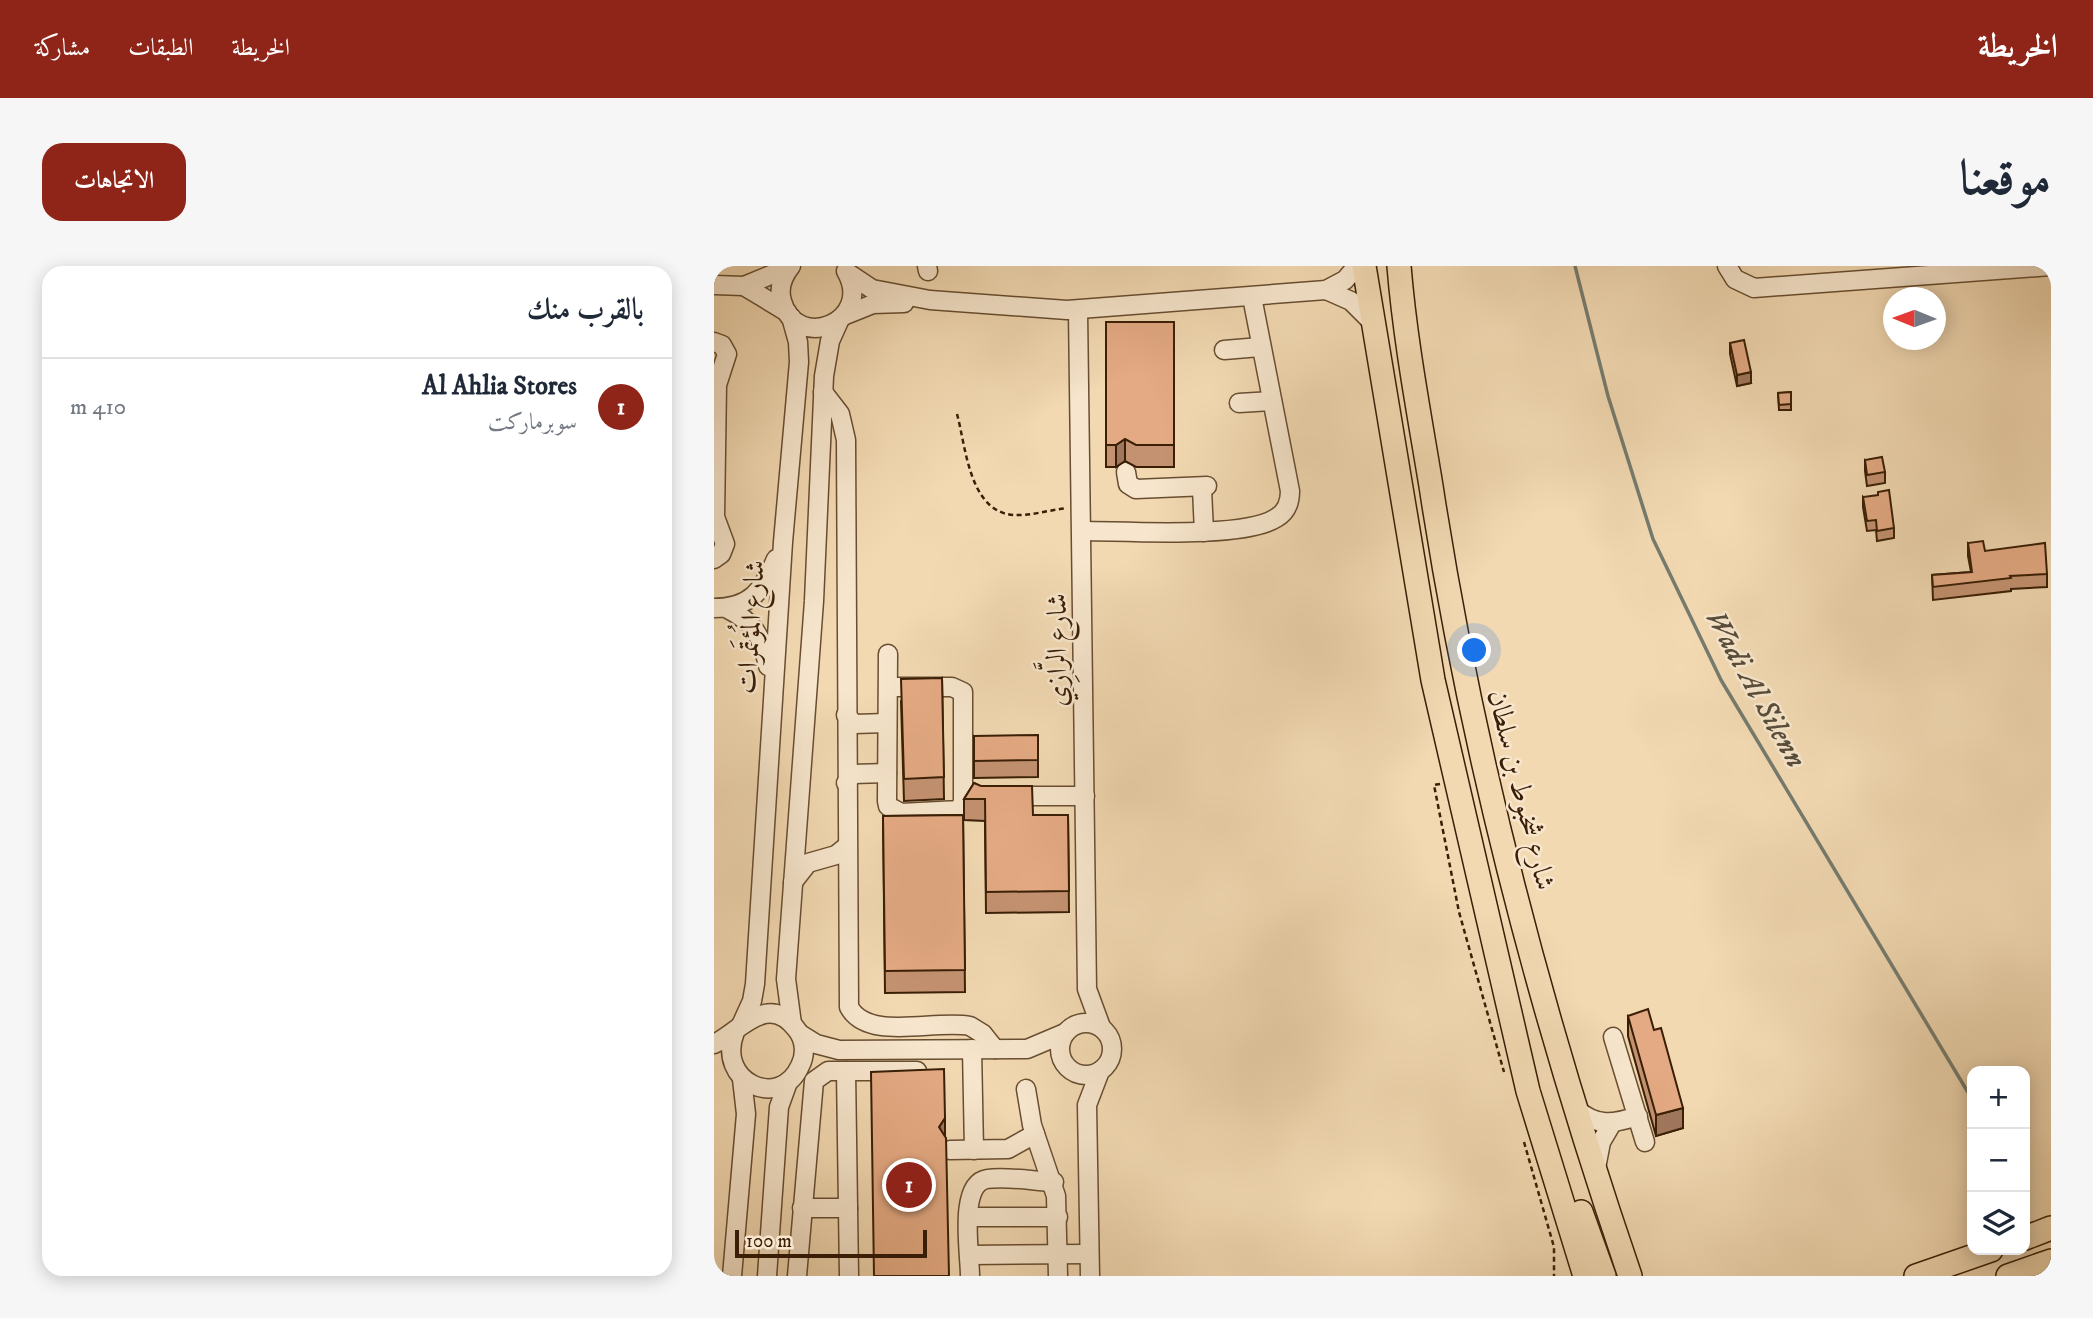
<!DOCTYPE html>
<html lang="ar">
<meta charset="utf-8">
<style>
:root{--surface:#fff;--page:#f6f6f7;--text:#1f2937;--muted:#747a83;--line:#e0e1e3;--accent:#8f2418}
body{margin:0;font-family:"IM FELL DW Pica",Amiri,serif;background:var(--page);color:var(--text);direction:rtl}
.controls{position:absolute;right:21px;bottom:21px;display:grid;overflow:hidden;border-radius:14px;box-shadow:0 4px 18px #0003}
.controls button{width:63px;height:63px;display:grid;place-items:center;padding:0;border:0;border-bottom:2px solid var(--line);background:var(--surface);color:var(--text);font:35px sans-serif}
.compass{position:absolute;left:1169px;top:21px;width:63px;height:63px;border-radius:50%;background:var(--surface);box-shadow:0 4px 18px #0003;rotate:271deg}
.scale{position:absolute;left:21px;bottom:18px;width:192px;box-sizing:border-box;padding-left:7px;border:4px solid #3a1f06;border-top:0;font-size:19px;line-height:24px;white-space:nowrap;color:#3a1f06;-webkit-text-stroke:5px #f7e6cd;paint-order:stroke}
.you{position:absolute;left:761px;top:385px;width:24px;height:24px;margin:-18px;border:5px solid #fff;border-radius:50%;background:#1a73e8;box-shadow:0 0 0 10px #1a73e833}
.badge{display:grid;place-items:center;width:46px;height:46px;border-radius:50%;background:var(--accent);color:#fff;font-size:23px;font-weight:700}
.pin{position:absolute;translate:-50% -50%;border:4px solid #fff;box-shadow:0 2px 7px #0006}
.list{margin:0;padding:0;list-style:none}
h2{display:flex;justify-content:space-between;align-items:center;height:91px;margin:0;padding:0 28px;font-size:30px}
h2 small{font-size:23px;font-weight:400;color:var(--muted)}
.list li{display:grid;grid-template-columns:46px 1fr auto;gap:21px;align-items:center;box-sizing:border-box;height:98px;padding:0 28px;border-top:2px solid var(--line)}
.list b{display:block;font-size:26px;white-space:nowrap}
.list p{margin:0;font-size:23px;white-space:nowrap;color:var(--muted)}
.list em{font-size:23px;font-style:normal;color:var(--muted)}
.icon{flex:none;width:38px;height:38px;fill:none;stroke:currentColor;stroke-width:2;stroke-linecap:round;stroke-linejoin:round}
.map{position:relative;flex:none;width:1337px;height:1010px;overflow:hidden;direction:ltr;border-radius:21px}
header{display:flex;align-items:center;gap:42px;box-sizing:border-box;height:98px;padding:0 35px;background:var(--accent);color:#fff}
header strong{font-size:33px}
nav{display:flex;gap:38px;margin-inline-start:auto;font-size:24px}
.intro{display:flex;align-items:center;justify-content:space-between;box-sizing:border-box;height:168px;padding:0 42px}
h1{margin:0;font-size:49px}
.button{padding:18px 32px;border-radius:21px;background:var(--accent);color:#fff;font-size:24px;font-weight:700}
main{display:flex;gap:42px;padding:0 42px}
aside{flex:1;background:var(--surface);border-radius:21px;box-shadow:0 4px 18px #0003}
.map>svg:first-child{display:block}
</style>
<header>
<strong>الخريطة</strong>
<nav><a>الخريطة</a><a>الطبقات</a><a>مشاركة</a></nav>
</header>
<div class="intro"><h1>موقعنا</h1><a class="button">الاتجاهات</a></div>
<main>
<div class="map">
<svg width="1337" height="1010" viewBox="0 0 1337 1010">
<rect width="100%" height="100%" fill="#f2d9b2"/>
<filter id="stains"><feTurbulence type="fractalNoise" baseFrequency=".00286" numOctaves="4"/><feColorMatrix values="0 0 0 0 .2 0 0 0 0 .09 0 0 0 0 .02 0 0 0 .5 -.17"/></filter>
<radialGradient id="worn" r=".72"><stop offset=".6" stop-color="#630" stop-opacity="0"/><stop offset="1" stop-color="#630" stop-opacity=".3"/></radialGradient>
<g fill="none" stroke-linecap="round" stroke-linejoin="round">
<!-- stream -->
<g stroke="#757b6e" stroke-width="3.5">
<polyline points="861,0 894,130 939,273 1007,414 1258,833"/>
<polyline points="1311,952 1316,963"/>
</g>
<defs>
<g id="minor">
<path d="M77,0C69,10 64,22 68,35C82,87 161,56 132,5"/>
<polyline points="213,0 214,5"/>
<polyline points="1013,0 1021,13 1040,22 1337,0"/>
<polyline points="134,7 158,23 216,34 353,44 612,24 631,14 643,0"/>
<polyline points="0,19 30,20 76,1"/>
<polyline points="30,20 73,46"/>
<polyline points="612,24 637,35 658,56"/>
<polyline points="364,45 373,723 387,761"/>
<polyline points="129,50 159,38 190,37"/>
<polyline points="0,76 8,79 13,88 3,119 1,251 11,278 7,288 0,293"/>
<polyline points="510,84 546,81"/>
<path d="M109,126L126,148L132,174L135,741C154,776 221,753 256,760L269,768L281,783"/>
<polyline points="525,137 558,135"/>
<polyline points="412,206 414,218 422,223 493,220"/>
<polyline points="488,223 490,266"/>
<path d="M369,265C410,265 530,273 562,252C573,246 576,236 576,225L538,31"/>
<path d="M0,342C37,342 49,324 62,293"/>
<path d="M12,342C40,356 48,370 54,400"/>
<polyline points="174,421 238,421 249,426 249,536 245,544 187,547 174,540 173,535 174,388"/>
<polyline points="132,449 140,458 173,457"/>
<polyline points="132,517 139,508 173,507"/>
<polyline points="297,530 371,530"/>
<polyline points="79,616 94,597 122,589 132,581"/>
<circle cx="372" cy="783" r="26"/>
<polyline points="28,757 38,735 41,718 69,276 85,96 84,76 77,51"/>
<polyline points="78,758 72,713 100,335 110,110 116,75 125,55"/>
<polyline points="86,768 102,778 125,784 313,783 351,767"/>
<polyline points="899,771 931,876"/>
<path d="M0,778C26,765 55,725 83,764C91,774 92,789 86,800C66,845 1,816 21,766"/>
<polyline points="258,783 260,884"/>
<polyline points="132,805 135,1010"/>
<polyline points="312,823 318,859 342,930 344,1010"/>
<path d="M862,843C883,861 899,858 924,850"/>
<polyline points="236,884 294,883 321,868"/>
<polyline points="882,902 887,876 897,859"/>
<polyline points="88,942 134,942"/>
<polyline points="255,951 344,951"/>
<polyline points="256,989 374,988"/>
<polyline points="18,1010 32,848 28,813"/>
<polyline points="53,1010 65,841 74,816"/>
<polyline points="83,1010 100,815 114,805 203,805"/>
<path d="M256,1010C256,987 244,918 273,913C293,910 319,915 340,916"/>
<polyline points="376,1010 373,839 386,805"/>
</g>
<g id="major">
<polyline points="650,0 719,414 814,825 871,1010"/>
<path d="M685,0C691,74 705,147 717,220C758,489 828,753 916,1010"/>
<polyline points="867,946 890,1010"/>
<polyline points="1311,972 1337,962"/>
<polyline points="1202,1010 1277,984"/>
<polyline points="1294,1010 1337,995"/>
</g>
</defs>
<!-- minor casing -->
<use href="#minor" stroke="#684e31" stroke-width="21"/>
<!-- major casing -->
<use href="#major" stroke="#3a1f06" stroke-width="26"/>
<!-- path -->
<g stroke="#3a1f06" stroke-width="2.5" stroke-dasharray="5 3.5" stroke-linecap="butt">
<path d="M243,148C252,181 255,245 299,249C316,250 336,244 353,242"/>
<polyline points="726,518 720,519 745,646 790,806"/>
<polyline points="810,876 840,981 840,1010"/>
</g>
<!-- minor -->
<use href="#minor" stroke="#f7e6cd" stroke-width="18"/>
<!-- major -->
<use href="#major" stroke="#f2d9b2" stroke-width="23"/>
</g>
<!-- wall -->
<g fill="#c49271" stroke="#3a1f06" stroke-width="2">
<polygon points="392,56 460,56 460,201 422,201 411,195 402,201 392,201"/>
<polygon points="1016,77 1037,117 1023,120 1016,88"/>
<polygon points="1077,126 1077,144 1065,144 1064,127"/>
<polygon points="1151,194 1171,206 1171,217 1153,220 1151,205"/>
<polygon points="1149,231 1180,262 1180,272 1163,275 1162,264 1153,265 1149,241"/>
<polygon points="1254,277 1271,285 1333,308 1333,321 1297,323 1297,325 1219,334 1218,309 1257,306 1254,290"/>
<polygon points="228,412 230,533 190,535 187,435"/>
<polygon points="260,470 324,494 324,511 260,512"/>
<polygon points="260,517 319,549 354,549 355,646 272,647 271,555 250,554 250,533"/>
<polygon points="249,549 251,726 171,727 169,550"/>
<polygon points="914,750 940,764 969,862 942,870 914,770"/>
</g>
<!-- shaded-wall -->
<g fill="#a0775c" stroke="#3a1f06" stroke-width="2">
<polygon points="1037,106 1037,117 1023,120 1023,109"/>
<polygon points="411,173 411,195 402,201 402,179"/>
<polygon points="969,842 969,862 942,870 942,849"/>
<polygon points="231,852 231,874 225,861"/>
</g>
<!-- building -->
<g fill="#e4aa83" stroke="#3a1f06" stroke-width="2">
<polygon points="392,56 460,56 460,179 422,179 411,173 402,179 392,179"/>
<polygon points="1030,74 1037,106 1023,109 1016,77"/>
<polygon points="1077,126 1077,138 1065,139 1064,127"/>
<polygon points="1168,191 1171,206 1153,209 1151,194"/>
<polygon points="1175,224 1180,262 1163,265 1162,254 1153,255 1149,231 1164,229 1164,226"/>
<polygon points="1269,275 1271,285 1331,277 1333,308 1296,310 1297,312 1219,321 1218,309 1258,306 1254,277"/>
<polygon points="228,412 230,511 190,513 187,413"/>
<polygon points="324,469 324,494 260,495 260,470"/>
<polygon points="260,517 267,520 318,520 319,549 354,549 355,625 272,626 271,533 250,533"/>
<polygon points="249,549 251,704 171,705 169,550"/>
<polygon points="934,743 940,764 947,762 969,842 942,849 914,750"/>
<polygon points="230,803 231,852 225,861 232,872 235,1010 160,1010 157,806"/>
</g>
<g text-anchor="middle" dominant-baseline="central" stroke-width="5" stroke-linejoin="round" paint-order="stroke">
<!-- street labels -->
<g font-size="28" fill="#3a1f06" stroke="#f7e6cd">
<text transform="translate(37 361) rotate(-86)">شارع المُؤتَمرات</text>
<text transform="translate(343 384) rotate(-90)">شارع الرَّازِي</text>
<text transform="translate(807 524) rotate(76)">شارع شخبوط بن سلطان</text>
</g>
<!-- water labels -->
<g font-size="30" font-style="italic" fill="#574d3a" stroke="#f7e6cd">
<text transform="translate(1041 423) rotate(61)">Wadi Al Silenn</text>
</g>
</g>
<rect width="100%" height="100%" filter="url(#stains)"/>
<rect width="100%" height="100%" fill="url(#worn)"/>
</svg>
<div class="controls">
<button>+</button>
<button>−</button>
<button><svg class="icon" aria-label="layers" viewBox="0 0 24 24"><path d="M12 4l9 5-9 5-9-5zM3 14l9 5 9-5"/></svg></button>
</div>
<svg class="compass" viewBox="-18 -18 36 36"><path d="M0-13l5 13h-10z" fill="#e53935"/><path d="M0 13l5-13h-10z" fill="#747a83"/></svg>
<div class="scale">100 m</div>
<div class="you"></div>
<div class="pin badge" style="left:195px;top:919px">1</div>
</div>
<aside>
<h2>بالقرب منك<small></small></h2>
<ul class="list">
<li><span class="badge">1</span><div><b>Al Ahlia Stores</b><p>سوبرماركت</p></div><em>410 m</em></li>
</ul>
</aside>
</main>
